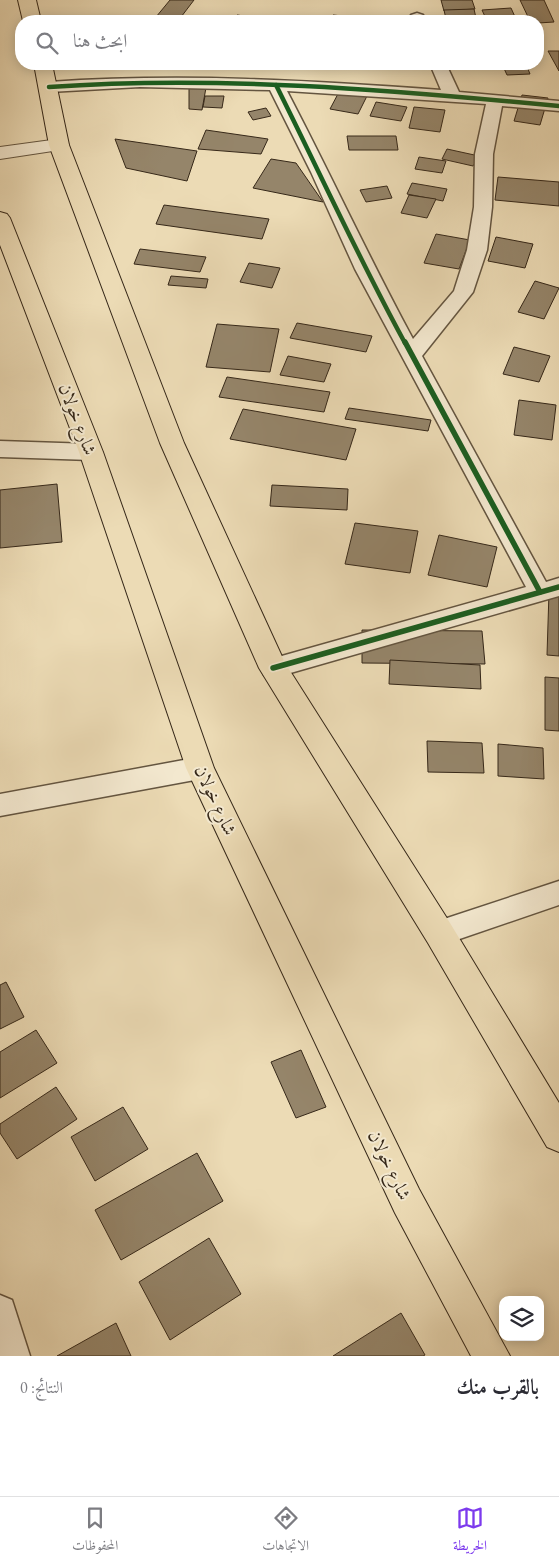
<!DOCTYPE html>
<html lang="ar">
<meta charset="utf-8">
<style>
:root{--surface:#fff;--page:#f7f7f7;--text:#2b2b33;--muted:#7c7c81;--line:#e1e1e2;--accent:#7c3aed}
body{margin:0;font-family:"EB Garamond",Amiri,serif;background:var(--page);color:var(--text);direction:rtl}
.controls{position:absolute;right:15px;bottom:15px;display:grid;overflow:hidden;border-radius:10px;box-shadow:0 2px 12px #0003}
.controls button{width:45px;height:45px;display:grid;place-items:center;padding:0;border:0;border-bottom:1px solid var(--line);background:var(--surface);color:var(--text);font:25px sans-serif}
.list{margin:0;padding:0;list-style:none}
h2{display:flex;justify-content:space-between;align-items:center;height:65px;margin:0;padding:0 20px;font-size:21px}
h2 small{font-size:16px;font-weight:400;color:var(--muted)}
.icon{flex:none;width:28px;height:28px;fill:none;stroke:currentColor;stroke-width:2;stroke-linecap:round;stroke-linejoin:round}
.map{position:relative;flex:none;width:559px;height:1356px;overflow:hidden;direction:ltr}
.search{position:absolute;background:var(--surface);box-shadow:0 2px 12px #0003;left:15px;right:15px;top:15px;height:55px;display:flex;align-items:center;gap:12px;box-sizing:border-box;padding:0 18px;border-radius:20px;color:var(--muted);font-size:19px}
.sheet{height:140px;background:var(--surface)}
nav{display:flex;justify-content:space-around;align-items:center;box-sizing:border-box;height:70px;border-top:1px solid var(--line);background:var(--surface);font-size:14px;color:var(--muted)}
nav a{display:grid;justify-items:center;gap:2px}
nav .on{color:var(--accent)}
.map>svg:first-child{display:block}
</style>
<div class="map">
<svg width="559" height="1356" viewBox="0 0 559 1356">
<rect width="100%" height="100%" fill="#ecdbb5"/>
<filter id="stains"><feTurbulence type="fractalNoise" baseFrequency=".004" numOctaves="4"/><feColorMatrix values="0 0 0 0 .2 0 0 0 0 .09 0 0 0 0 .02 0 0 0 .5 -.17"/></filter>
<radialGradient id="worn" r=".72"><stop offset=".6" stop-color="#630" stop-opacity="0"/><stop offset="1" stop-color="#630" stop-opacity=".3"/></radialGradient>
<!-- building -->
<g fill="#95856a" stroke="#362819">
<polygon points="170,0 194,0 178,21 156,17"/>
<polygon points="441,0 472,0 475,9 444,11"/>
<polygon points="520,0 544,0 554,22 538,23 538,21 530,21"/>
<polygon points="511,8 516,19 487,21 482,10"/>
<polygon points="474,9 476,18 446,19 444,10"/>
<polygon points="237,15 258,18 257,21 234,21"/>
<polygon points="333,15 352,17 350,21 331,21"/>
<polygon points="292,16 318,20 317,21 289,21"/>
<polygon points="150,19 150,21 88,21"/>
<polygon points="548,51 559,51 559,71"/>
<polygon points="502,64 526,64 530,74 507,75"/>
<polygon points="189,81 207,82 202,110 189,109"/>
<polygon points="339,92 367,96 358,114 330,109"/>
<polygon points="522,95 548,98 540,125 514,121"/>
<polygon points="205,96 224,96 222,108 203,107"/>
<polygon points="376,102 407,107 401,121 370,116"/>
<polygon points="414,107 445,110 440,132 409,128"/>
<polygon points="266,108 271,116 253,120 248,112"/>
<polygon points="206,130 268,139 261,154 198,149"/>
<polygon points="347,136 396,136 398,150 349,150"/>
<polygon points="115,139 197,151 187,181 126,168"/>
<polygon points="447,149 479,156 473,166 442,159"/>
<polygon points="419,157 446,161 442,173 415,169"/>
<polygon points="271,159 296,163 323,202 253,188"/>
<polygon points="498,177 559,182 559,206 495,200"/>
<polygon points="412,183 447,189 443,201 407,194"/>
<polygon points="387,186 392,198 366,202 360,190"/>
<polygon points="409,195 436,199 427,218 401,213"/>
<polygon points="164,205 269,219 262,239 156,224"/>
<polygon points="436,234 470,240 459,269 424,263"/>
<polygon points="496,237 533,244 525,268 488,261"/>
<polygon points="140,249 206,257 200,272 134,264"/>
<polygon points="249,263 280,268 272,288 240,282"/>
<polygon points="171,276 208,279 206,288 168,285"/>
<polygon points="535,281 559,288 544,319 518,312"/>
<polygon points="297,323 372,336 366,352 290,338"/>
<polygon points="217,324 279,329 270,372 206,367"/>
<polygon points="514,347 550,356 539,382 503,374"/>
<polygon points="288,356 331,364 324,382 280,375"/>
<polygon points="227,377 330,392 324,412 219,397"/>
<polygon points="519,400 556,405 552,440 514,435"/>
<polygon points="349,408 431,420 428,431 345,419"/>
<polygon points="243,409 356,429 346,460 230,439"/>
<polygon points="57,484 62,542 0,548 0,490"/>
<polygon points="272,485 348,489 347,510 270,506"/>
<polygon points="355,523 418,531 410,573 345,564"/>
<polygon points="439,535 497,547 487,587 428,575"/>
<polygon points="549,592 559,593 559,656 547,655"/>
<polygon points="362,630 482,631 485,664 362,663"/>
<polygon points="390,660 480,665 481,689 389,684"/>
<polygon points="545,677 559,678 559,731 545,730"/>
<polygon points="427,741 482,743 484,773 428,772"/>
<polygon points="498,744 543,748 544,779 498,776"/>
<polygon points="6,982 24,1017 0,1029 0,985"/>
<polygon points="36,1030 57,1063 0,1098 0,1052"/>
<polygon points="301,1050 326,1107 296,1118 271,1062"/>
<polygon points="56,1087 77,1119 17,1159 0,1133 0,1124"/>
<polygon points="123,1107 148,1149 95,1181 71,1137"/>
<polygon points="197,1153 223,1201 121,1260 95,1210"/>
<polygon points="209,1238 241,1294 170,1340 139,1282"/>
<polygon points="401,1313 425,1355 423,1356 333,1356"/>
<polygon points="116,1323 131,1356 57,1356"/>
</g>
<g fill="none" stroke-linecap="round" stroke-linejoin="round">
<defs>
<g id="minor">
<polygon points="417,13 423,15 427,21 411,21 409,18 411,15"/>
<path d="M430,64H446L459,92L559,101V111L502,106L493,154L492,207L487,250L473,292L422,356L546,582L559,578V596L273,678L264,675L261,668L264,661L526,587L355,269L311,172L270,90L140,87L49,92L43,91L40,87L43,83L49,82C180,73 311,80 441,90ZM287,91L486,104L475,154L474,207L467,250L454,291L413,339C369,258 330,173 287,91Z"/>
<polygon points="0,441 91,444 99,447 102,452 99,457 91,460 0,457"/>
<polygon points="200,757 209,760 213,768 209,776 200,779 0,816 0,794"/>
<polygon points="559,881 559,905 439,946 429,942 425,933 429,924"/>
<polygon points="0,1295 12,1300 30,1356 0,1356"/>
</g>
<polygon id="tertiary" points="59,139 66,141 69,145 66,149 0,159 0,147"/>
<g id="primary">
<polygon points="18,0 36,0 41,21 23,21"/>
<polygon points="34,64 52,64 69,145 184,443 285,663 450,923 559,1103 559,1152 547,1147 428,943 259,668 160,443 49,145"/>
<polygon points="0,212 7,214 10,218 103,452 214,768 419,1189 510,1356 471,1356 395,1213 186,768 79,452 0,245"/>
</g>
</defs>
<!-- minor casing -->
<use href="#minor" stroke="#645540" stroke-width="3"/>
<!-- tertiary casing -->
<use href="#tertiary" stroke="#645540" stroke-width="2"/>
<!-- primary casing -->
<use href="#primary" stroke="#362819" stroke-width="2"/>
<!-- minor -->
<use href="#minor" fill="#f3e8cf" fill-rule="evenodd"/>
<!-- tertiary -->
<use href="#tertiary" fill="#f3e8cf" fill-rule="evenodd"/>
<!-- primary -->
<use href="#primary" fill="#ecdbb5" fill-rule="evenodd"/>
<defs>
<g id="cycleway-far1">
<path d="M276,85C319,171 359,259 405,343"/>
<path d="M49,87C219,75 390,90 559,106"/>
</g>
<g id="cycleway">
<polyline points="405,342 540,592"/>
<polyline points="273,668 559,587"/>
</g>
</defs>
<!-- cycleway-far1 casing -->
<use href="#cycleway-far1" stroke="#f3e8cf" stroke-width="7"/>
<!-- cycleway casing -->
<use href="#cycleway" stroke="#f3e8cf" stroke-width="9"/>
<!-- cycleway-far1 -->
<use href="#cycleway-far1" stroke="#1b5e20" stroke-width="4.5"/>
<!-- cycleway -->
<use href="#cycleway" stroke="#1b5e20" stroke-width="5.5"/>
</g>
<g text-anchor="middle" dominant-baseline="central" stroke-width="4" stroke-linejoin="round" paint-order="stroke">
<!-- street labels -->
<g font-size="18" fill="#362819" stroke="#f3e8cf">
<text transform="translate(78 419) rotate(69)">شارع خولان</text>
<text transform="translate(216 800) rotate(65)">شارع خولان</text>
<text transform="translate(390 1165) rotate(64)">شارع خولان</text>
</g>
</g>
<rect width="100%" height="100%" filter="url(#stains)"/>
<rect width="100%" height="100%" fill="url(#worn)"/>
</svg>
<div class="controls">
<button><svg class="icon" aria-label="layers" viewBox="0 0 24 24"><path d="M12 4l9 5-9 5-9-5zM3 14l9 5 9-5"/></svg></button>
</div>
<div class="search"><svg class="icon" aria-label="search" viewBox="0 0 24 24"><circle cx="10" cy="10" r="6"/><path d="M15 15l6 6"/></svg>ابحث هنا</div>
</div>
<section class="sheet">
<h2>بالقرب منك<small>النتائج: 0</small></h2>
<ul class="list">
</ul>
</section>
<nav>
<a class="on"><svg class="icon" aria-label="map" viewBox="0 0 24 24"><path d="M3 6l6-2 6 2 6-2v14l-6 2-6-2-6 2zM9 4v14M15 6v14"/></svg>الخريطة</a>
<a><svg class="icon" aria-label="directions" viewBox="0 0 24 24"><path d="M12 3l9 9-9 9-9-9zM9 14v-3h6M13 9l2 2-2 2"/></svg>الاتجاهات</a>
<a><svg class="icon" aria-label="saved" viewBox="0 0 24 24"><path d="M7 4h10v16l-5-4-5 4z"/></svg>المحفوظات</a>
</nav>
